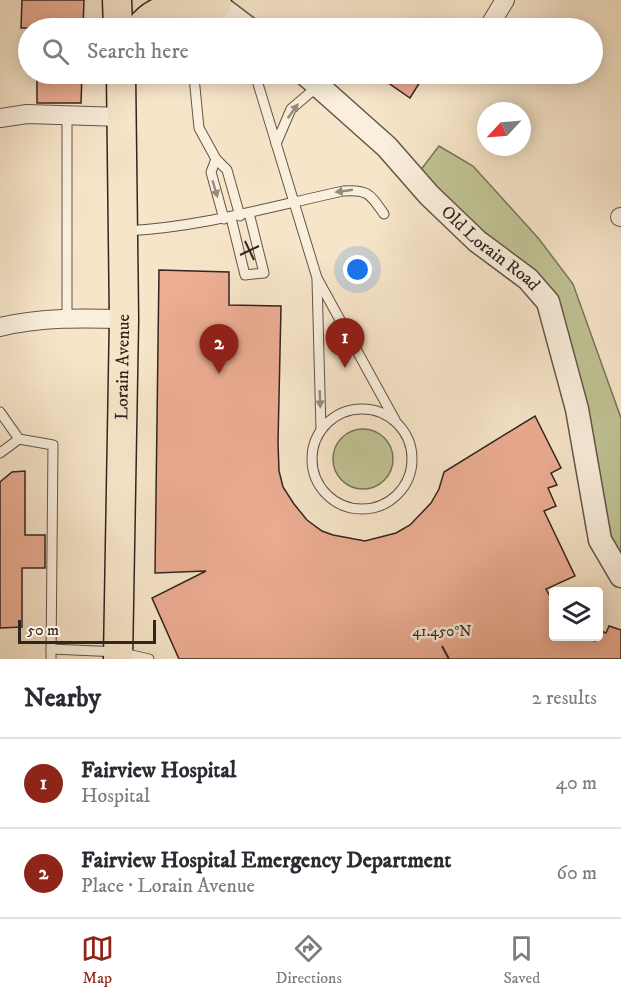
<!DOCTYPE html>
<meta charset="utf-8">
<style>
:root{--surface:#fff;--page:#f7f7f7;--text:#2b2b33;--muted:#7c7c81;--line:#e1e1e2;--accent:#8f2418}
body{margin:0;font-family:"IM FELL DW Pica",serif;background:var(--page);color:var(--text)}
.controls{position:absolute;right:18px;bottom:18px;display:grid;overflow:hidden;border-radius:6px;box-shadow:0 3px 15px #0003}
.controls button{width:54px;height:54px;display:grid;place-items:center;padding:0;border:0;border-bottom:2px solid var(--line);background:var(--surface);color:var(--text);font:30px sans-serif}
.compass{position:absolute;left:477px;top:102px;width:54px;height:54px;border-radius:50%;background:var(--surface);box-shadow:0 3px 15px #0003;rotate:244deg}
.scale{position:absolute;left:18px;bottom:15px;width:138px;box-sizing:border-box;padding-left:6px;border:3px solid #312520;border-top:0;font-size:16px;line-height:21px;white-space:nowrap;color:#312520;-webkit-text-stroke:4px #faeedc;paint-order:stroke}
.you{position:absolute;left:358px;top:270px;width:21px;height:21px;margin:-15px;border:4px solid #fff;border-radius:50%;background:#1a73e8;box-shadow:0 0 0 9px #1a73e833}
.badge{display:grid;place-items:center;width:39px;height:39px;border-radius:50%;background:var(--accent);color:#fff;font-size:20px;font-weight:700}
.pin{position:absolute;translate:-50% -50px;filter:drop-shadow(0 2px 3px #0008)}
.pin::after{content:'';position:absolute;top:32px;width:21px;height:18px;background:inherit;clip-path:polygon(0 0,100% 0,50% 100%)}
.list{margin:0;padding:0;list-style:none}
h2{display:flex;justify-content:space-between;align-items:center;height:78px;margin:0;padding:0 24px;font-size:26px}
h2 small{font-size:20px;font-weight:400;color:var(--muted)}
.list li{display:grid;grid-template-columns:39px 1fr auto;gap:18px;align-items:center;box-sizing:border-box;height:90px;padding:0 24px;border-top:2px solid var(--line)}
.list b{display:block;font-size:22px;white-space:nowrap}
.list p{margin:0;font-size:20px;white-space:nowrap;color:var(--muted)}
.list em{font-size:20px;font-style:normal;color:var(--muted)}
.icon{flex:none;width:33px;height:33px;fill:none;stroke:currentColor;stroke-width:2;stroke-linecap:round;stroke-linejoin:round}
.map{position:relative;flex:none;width:621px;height:659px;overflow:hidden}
.search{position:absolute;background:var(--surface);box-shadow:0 3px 15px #0003;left:18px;right:18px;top:18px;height:66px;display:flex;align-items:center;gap:15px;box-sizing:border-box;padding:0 21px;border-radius:33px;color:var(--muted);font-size:22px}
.sheet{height:258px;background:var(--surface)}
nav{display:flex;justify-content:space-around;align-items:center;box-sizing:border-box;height:84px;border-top:2px solid var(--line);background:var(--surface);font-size:16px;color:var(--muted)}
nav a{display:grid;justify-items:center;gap:3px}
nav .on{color:var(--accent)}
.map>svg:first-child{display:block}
</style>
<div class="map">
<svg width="621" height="659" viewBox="0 0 621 659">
<rect width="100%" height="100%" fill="#f7e5c9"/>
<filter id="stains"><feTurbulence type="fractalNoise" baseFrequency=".00333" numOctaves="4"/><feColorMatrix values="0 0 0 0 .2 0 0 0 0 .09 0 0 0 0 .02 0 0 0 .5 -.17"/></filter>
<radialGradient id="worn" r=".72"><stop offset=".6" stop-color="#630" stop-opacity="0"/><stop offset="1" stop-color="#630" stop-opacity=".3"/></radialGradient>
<!-- green -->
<g fill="#c0c394" stroke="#78745a" stroke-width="1.5">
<polygon points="439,146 473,166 539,239 573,284 621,418 621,585 554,297 533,269 471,224 420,171"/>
<circle cx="363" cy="459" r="30"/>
</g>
<!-- building -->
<g fill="#ecad93" stroke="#312520" stroke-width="1.5">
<polygon points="22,0 84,0 83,28 21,28"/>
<polygon points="37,74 82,74 81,103 37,103"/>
<polygon points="393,74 425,74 410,98 387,82"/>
<polygon points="159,270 229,272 229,305 281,306 278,443 279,471 283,487 294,504 307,520 322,531 333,535 365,541 396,533 410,525 431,503 439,489 444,472 535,416 561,468 551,473 557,485 548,488 556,506 544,511 575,576 546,589 554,604 554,636 583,636 595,641 599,630 606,633 609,626 621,630 621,659 179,659 152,598 206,571 155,573"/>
<polygon points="25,471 25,535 45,535 45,568 22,568 22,627 0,628 0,482 12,472"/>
</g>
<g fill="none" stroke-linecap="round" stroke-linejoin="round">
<defs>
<g id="service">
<polyline points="255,74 317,278 395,420"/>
<polyline points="194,77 199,128 216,159 227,170 240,216"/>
<polyline points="67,116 67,318"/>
<polyline points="276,144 291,109 318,86"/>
<polyline points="216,159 211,172 224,219"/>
<polyline points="231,218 245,275 264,273 249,213"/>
<path d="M126,231C201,227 270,207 343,191C368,189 370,194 384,214"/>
<polyline points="317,280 321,430"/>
<circle cx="362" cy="459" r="50"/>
<polyline points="0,412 19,439 53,445 51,659"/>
<polyline points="0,453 19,439"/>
<polyline points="51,649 119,652 149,659"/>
</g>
<g id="minor">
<polyline points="488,28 505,0"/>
<polyline points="0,118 27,114 122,117"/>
<polyline points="620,217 621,217"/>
<path d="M0,327C41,317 83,318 124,319"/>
</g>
<g id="tertiary">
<polyline points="211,0 248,28"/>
<path id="s1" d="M305,74L387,147L429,195L477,241L528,279L548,302L577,409L600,540L621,576"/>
</g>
<g id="primary">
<polyline points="117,0 118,28"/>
<path d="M140,28C158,3 188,6 217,4"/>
<path id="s2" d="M118,659L124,319L121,74"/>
</g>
</defs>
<!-- service casing -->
<use href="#service" stroke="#62554a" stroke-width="11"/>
<!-- minor casing -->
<use href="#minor" stroke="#62554a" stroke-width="20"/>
<!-- tertiary casing -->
<use href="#tertiary" stroke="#62554a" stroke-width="25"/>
<!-- primary casing -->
<use href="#primary" stroke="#312520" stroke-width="31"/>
<!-- service -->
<use href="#service" stroke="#faeedc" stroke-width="9"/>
<!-- minor -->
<use href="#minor" stroke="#faeedc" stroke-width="18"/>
<!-- tertiary -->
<use href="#tertiary" stroke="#faeedc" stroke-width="22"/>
<!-- primary -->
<use href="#primary" stroke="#f7e5c9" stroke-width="28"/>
</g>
<!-- one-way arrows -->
<defs><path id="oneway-solid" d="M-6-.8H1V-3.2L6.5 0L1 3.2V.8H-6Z" transform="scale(1.5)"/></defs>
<g fill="#968a7e">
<use href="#oneway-solid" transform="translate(293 111) rotate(-54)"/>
<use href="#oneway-solid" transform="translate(215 189) rotate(74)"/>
<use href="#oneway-solid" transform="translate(344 191) rotate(172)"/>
<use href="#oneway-solid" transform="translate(320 399) rotate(88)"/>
</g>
<!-- ticks -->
<path fill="none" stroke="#312520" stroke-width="2" d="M245,241L254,260M240,255L259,246M442,646L449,659"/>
<g text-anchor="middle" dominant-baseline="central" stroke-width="5" stroke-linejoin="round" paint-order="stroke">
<!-- street labels -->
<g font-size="18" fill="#312520" stroke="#faeedc">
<text stroke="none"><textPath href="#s1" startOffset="255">Old Lorain Road</textPath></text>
<text stroke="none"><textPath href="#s2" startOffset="292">Lorain Avenue</textPath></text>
</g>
</g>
<g font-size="15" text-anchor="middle" fill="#312520" stroke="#faeedc" stroke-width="5" stroke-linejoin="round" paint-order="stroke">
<text x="442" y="636">41.450°N</text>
</g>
<rect width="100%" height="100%" filter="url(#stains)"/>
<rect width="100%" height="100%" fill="url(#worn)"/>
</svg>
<div class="controls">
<button><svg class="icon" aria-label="layers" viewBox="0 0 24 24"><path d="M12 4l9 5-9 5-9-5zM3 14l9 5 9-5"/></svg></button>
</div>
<svg class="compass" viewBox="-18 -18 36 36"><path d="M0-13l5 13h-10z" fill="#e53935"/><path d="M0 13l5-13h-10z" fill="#7c7c81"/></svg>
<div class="scale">50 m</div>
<div class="you"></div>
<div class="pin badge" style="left:345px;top:368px">1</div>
<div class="pin badge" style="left:219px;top:374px">2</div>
<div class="search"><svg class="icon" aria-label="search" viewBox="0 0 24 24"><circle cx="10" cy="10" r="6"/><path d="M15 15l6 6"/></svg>Search here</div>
</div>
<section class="sheet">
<h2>Nearby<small>2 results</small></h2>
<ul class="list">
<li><span class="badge">1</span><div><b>Fairview Hospital</b><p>Hospital</p></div><em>40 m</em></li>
<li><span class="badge">2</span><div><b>Fairview Hospital Emergency Department</b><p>Place · Lorain Avenue</p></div><em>60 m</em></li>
</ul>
</section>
<nav>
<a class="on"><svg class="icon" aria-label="map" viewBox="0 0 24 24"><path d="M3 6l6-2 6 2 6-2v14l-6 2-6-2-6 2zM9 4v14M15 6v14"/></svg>Map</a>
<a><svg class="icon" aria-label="directions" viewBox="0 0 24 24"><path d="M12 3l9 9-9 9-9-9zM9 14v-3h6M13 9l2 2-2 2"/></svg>Directions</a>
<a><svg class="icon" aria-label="saved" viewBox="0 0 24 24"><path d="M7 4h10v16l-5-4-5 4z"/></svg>Saved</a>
</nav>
